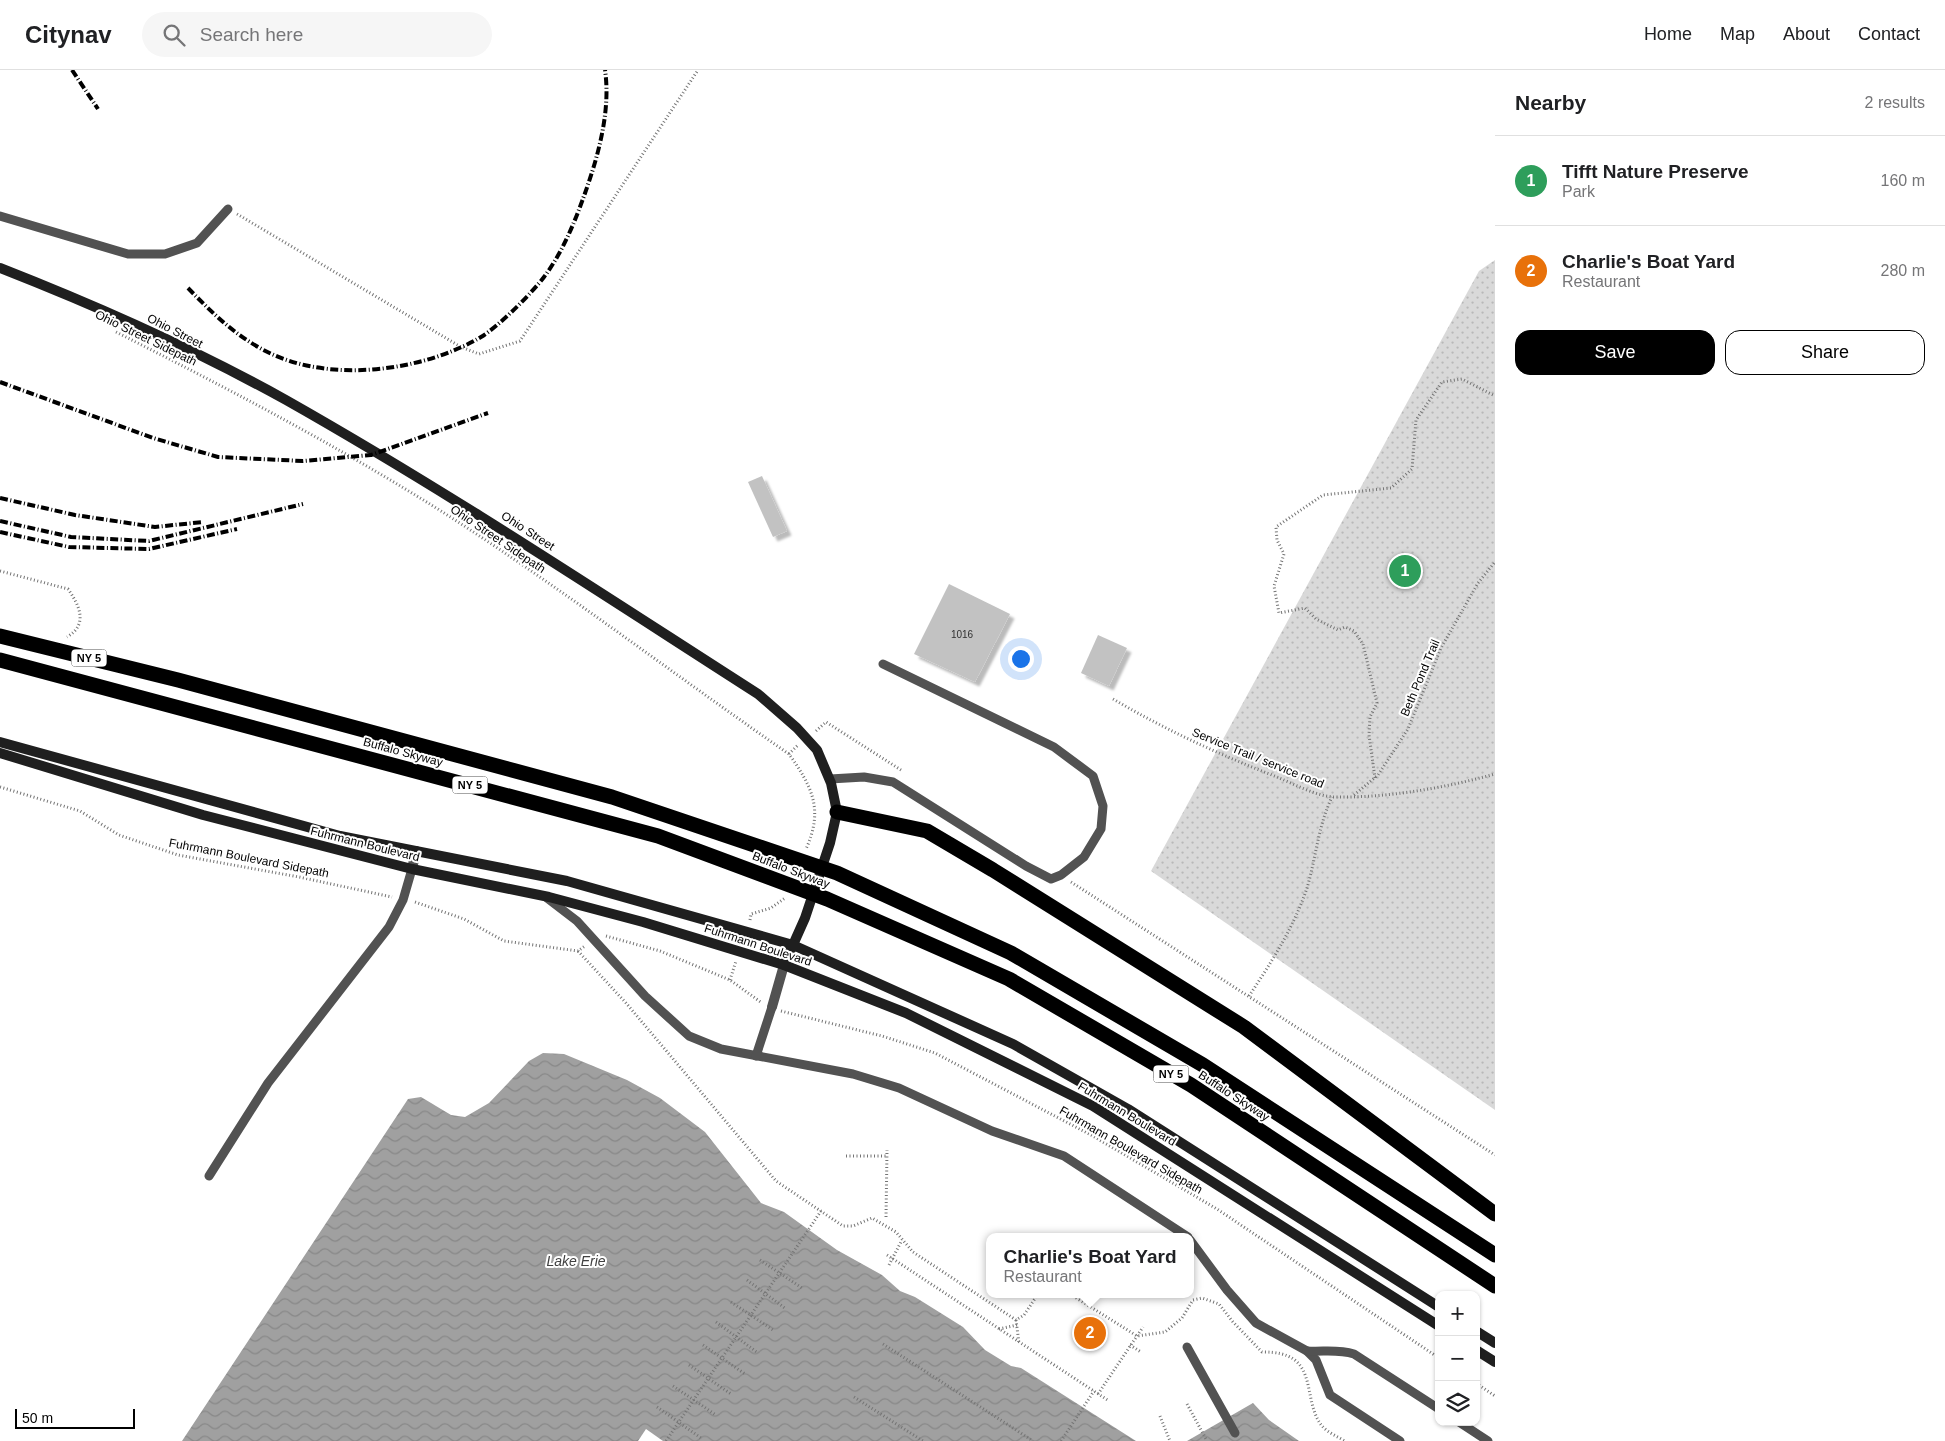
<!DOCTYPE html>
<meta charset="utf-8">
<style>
:root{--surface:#fff;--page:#f6f6f6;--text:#202124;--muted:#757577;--line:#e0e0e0;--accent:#000}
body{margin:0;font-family:Helvetica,sans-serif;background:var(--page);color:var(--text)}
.controls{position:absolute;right:15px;bottom:15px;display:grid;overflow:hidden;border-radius:10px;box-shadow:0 1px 4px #0004}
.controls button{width:45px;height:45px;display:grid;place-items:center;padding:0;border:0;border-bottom:1px solid var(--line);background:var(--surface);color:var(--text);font:25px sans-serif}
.scale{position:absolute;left:15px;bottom:12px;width:120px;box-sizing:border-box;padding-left:5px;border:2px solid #000;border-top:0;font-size:14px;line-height:18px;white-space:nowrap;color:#000;-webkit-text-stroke:4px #fff;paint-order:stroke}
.you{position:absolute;left:1020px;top:588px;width:18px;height:18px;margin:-12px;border:4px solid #fff;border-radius:50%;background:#1a73e8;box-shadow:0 0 0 8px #1a73e833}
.badge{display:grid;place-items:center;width:32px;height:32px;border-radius:50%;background:var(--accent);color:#fff;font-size:16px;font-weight:700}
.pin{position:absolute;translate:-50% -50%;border:2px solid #fff;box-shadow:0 1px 5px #0006}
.popup{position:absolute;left:986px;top:1163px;width:208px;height:65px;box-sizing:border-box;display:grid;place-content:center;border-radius:10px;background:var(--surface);filter:drop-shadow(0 1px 4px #0005);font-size:16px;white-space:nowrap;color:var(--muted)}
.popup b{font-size:19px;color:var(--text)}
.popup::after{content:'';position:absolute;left:50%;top:100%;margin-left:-10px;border:10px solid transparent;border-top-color:var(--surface)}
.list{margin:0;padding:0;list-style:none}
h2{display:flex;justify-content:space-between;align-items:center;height:65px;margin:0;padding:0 20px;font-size:21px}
h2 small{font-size:16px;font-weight:400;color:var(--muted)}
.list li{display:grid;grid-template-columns:32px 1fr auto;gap:15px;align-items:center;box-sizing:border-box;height:90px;padding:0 20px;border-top:1px solid var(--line)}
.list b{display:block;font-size:19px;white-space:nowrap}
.list p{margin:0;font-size:16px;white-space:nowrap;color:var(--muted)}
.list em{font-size:16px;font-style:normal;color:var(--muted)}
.actions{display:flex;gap:10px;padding:15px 20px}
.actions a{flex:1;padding:11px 0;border:1px solid var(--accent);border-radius:15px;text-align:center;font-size:18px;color:var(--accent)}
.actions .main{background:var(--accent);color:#fff}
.icon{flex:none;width:28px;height:28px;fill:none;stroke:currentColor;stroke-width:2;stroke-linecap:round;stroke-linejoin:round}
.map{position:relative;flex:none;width:1495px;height:1371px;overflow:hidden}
header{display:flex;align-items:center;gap:30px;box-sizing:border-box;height:70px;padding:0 25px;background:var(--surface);border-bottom:1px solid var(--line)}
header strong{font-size:24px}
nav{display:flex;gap:28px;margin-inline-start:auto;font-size:18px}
.search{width:350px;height:45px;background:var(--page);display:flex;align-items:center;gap:12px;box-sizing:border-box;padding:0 18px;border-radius:28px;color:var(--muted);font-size:19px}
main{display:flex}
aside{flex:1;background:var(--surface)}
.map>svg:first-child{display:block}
</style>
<header>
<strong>Citynav</strong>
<div class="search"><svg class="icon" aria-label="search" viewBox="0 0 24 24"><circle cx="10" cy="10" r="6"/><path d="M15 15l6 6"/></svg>Search here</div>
<nav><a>Home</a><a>Map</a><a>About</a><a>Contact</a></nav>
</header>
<main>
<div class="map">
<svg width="1495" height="1371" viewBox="0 0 1495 1371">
<defs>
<pattern id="grass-dots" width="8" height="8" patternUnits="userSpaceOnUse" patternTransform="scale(1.25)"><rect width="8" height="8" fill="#d9d9d9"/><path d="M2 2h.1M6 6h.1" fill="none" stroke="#b8b8b8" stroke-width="1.8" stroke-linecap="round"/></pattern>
<pattern id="water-waves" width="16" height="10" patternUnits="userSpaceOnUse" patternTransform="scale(1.25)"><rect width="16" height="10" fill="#a0a0a0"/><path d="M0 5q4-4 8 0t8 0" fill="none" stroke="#888"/></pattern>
<filter id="shadow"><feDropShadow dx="4.5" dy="4.5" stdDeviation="1" flood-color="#0004"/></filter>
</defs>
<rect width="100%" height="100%" fill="#fff"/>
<!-- grass -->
<polygon fill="url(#grass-dots)" points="1495,190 1495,1040 1151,801 1479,201"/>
<!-- water -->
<g fill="url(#water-waves)">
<polygon points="543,983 564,984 627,1010 660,1028 705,1062 761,1133 784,1142 837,1180 882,1205 900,1221 915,1227 963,1257 985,1280 1011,1296 1021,1298 1136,1371 182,1371 408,1029 421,1027 451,1045 465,1047 489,1033 529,991"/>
<polygon points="1253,1333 1269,1350 1299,1371 1187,1371"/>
</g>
<!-- pier -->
<polygon fill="#fff" points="646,1359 663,1371 638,1371"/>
<!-- building -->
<g fill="#c2c2c2" filter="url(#shadow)">
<polygon points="762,406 787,461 773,467 748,412"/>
<polygon points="949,514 1010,544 975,612 914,584"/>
<polygon points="1098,565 1127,578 1109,616 1081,603"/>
</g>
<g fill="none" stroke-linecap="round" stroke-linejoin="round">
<!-- path -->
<g stroke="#747474" stroke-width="3" stroke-dasharray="1 2.5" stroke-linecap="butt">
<polyline points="237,144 461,277 479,284 520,271 698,0"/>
<path d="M116,262C227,318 336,375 441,441C559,516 673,604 789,684C812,717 824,739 806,779"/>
<path d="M0,501L68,519C79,535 89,554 67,567"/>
<path d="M1113,629C1166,660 1220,685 1277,707C1294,714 1316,726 1334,727C1388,728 1444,718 1495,704"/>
<polyline points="816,661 826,652 901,700"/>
<polyline points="789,684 798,675"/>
<polyline points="1375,708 1369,665 1370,647 1377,633 1363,574 1354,561 1345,557 1338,560 1316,549 1305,538 1279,543 1274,516 1284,484 1277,470 1276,457 1323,425 1391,418 1412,399 1416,350 1442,312 1462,309 1495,326"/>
<polyline points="0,717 80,741 119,765 178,785 299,807 392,827"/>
<polyline points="1354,725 1378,705 1408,659 1441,578 1478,513 1495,492"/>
<polyline points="1071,812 1495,1085"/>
<polyline points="415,832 464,849 504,871 578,881 585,876"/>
<polyline points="750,850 751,844 771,838 785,828"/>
<polyline points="606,866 660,881 730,910 762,933"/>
<polyline points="578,881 626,933 776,1111 843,1156 853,1156 872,1148 896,1162 913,1182 1016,1250 1024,1245 1038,1224"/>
<polyline points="730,910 736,891"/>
<path d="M1249,926C1271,893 1294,857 1307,818C1316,788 1318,756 1332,727"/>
<polyline points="781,941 882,966 935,983 1091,1065 1217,1139 1439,1288"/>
<polyline points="846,1086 888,1086"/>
<polyline points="886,1147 887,1080"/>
<polyline points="887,1185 1109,1331"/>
<polyline points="760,1190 802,1218"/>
<polyline points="889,1195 902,1170"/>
<polyline points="747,1210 786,1239"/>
<path d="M1070,1224L1137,1266L1165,1262L1182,1248L1193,1230L1202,1228L1219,1234L1233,1252L1262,1282C1322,1281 1300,1328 1322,1356C1327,1362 1338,1367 1345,1371"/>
<polyline points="731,1232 773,1260"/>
<polyline points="1016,1250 1019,1273"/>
<polyline points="716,1252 758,1283"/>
<polyline points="999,1259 1017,1255"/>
<polyline points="883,1274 1033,1371"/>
<polyline points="703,1275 745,1304"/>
<polyline points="1130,1275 1141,1282"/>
<polyline points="689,1295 731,1324"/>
<polyline points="1476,1313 1495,1326"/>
<polyline points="673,1316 716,1345"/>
<polyline points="1098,1324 1143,1257"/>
<polyline points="854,1327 923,1371"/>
<polyline points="1187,1334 1206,1369"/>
<polyline points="657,1337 701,1368"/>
<polyline points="1160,1346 1170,1371"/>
<polyline points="666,1371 821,1141"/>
<polyline points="1061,1371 1094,1321"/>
</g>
<!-- lane -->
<g stroke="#525252" stroke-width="9">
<polyline points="0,146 128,184 165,184 197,173 228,139"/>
<polyline points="830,709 864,707 893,712 1026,796 1051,809 1061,805 1084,787 1101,759 1103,736 1093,706 1054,677 883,594"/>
<polyline points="547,828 577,851 645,926 689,966 721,979 853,1004 899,1018 992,1061 1064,1086 1188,1167"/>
<polyline points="756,986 772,937"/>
<polyline points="209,1106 268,1013 389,857 403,830 412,799"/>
<polyline points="1190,1170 1227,1220 1256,1253 1307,1281 1316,1290 1330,1325 1400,1371"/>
<polyline points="1187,1277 1235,1363"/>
<path d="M1307,1281C1324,1282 1338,1279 1354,1284L1439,1339"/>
<polyline points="1459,1352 1488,1371"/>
</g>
<!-- street -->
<g stroke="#525252" stroke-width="10">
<polyline points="412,799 416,781"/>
<polyline points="772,937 784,895"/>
</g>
<!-- secondary -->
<g stroke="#1f1f1f" stroke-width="10">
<path d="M0,198C97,236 194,279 286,330C447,421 602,524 758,624L797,658L817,680L831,713L837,742L830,773L805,848L784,895"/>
<polyline points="0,672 340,766 567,811 793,875 1013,974 1128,1039 1439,1237"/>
<polyline points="0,683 203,745 412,799 549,827 643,852 784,895 906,943 1093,1036 1439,1256"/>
<polyline points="1476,1261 1495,1273"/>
<polyline points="1476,1280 1495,1292"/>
</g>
<!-- highway -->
<g stroke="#000" stroke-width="15">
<polyline points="0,566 178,610 612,727 837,803 1011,883 1203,995 1495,1185"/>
<polyline points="0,590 658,766 827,829 1009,909 1191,1015 1495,1216"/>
<polyline points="837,742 927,761 993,800 1244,957 1495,1144"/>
</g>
<!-- rail -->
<g stroke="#000" stroke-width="4" stroke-dasharray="8 2.5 1 2.5" stroke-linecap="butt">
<polyline points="72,0 98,39"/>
<path d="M188,218C216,247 245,275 284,289C344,311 427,299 481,267C499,256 532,223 544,207C562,183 574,154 584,126C598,87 611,41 605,0"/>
<polyline points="0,312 153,368 218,387 303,391 371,385 488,343"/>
<polyline points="0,428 75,445 155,457 203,452"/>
<polyline points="0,451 71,467 149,471 303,434"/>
<polyline points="0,462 69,477 149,479 237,459"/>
</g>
</g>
<g text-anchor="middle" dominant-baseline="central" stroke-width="4" stroke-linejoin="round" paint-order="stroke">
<!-- number labels -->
<g font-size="10" fill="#303030">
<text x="962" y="564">1016</text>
</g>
<!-- shield labels -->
<g fill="#fff" stroke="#4c4c4c" stroke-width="1">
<rect x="71.5" y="579.5" width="35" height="17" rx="4"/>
<rect x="452.5" y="706.5" width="35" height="17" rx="4"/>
<rect x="1153.5" y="995.5" width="35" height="17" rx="4"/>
</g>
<g font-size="11" font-weight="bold" fill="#000">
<text x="89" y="588">NY 5</text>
<text x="470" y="715">NY 5</text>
<text x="1171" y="1004">NY 5</text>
</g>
<!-- street labels -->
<g font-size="12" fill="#000" stroke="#fff">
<text transform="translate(175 261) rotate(27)">Ohio Street</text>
<text transform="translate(146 268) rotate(26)">Ohio Street Sidepath</text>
<text transform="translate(528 461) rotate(33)">Ohio Street</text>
<text transform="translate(498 469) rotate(34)">Ohio Street Sidepath</text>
<text transform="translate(1420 608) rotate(-67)">Beth Pond Trail</text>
<text transform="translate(403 682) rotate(15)">Buffalo Skyway</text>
<text transform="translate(1258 688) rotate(22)">Service Trail / service road</text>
<text transform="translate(365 774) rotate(14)">Fuhrmann Boulevard</text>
<text transform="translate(249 788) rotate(11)">Fuhrmann Boulevard Sidepath</text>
<text transform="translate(791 800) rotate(21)">Buffalo Skyway</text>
<text transform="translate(758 875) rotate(18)">Fuhrmann Boulevard</text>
<text transform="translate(1234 1026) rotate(33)">Buffalo Skyway</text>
<text transform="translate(1127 1044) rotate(31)">Fuhrmann Boulevard</text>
<text transform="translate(1131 1080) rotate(30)">Fuhrmann Boulevard Sidepath</text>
</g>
<!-- water labels -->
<g font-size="14" font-style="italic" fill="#414141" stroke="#fff">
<text x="576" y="1191">Lake Erie</text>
</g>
</g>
</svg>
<div class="controls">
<button>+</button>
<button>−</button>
<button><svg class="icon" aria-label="layers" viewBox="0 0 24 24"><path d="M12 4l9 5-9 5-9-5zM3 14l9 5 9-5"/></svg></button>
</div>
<div class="scale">50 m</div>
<div class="you"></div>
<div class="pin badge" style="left:1405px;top:501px;background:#2e9e5b">1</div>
<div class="pin badge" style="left:1090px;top:1263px;background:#e8710a">2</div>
<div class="popup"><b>Charlie's Boat Yard</b>Restaurant</div>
</div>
<aside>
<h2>Nearby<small>2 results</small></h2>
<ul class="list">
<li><span class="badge" style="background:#2e9e5b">1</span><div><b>Tifft Nature Preserve</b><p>Park</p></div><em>160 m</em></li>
<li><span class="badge" style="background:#e8710a">2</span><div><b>Charlie's Boat Yard</b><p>Restaurant</p></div><em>280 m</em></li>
</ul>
<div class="actions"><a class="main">Save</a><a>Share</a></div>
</aside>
</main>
